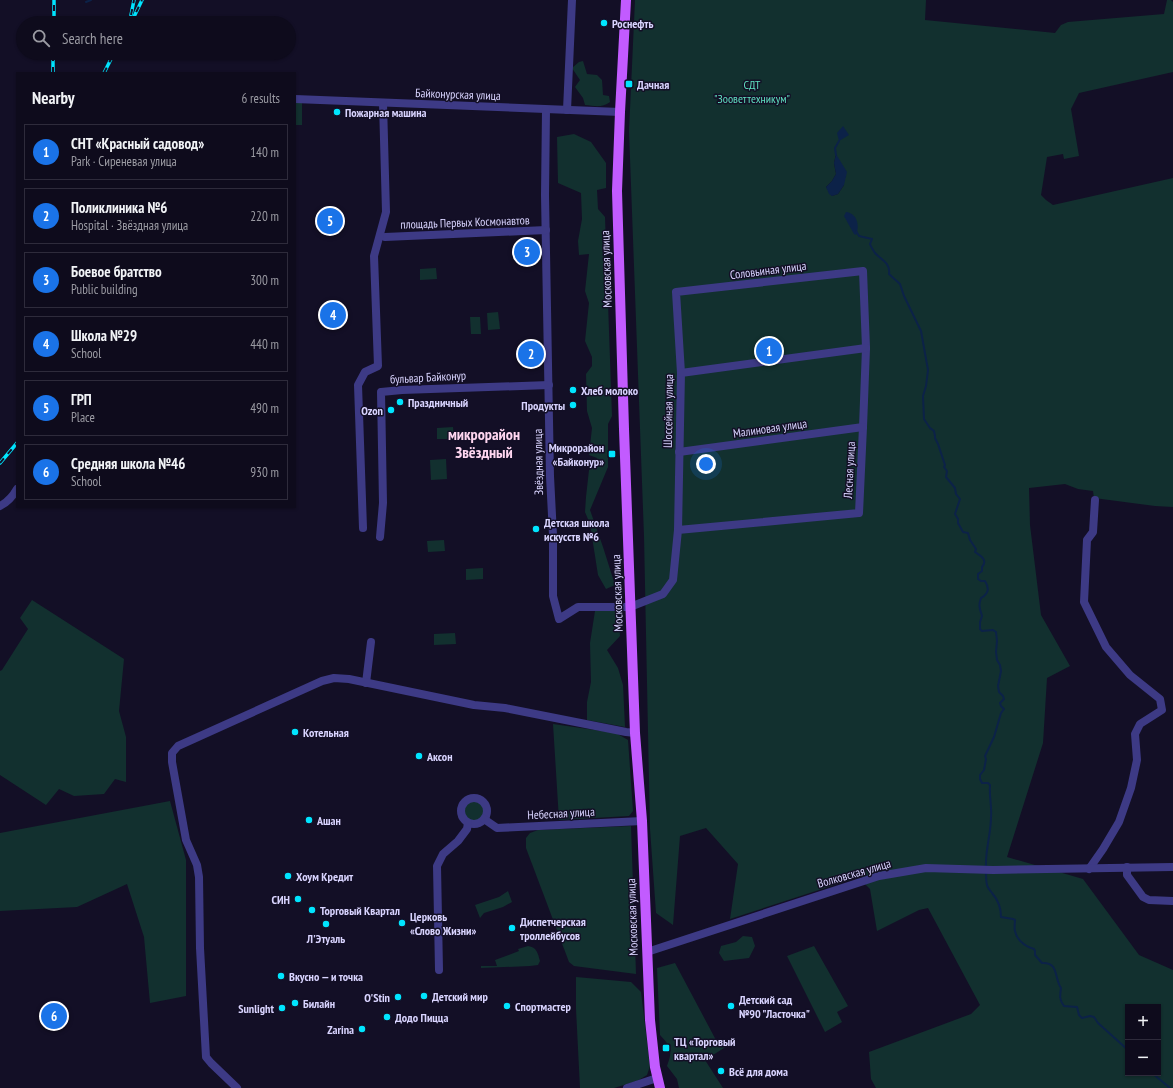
<!DOCTYPE html>
<meta charset="utf-8">
<style>
:root{--surface:#0e0b1c;--page:#171425;--text:#f1f3f6;--muted:#9b9ba3;--line:#2e2b3b;--accent:#1a73e8}
body{margin:0;font-family:"PT Sans Narrow",sans-serif;background:var(--page);color:var(--text)}
.controls{position:absolute;right:12px;bottom:12px;display:grid;overflow:hidden;border-radius:0px;box-shadow:0 1px 3px #0004}
.controls button{width:36px;height:36px;display:grid;place-items:center;padding:0;border:0;border-bottom:1px solid var(--line);background:var(--surface);color:var(--text);font:20px sans-serif}
.you{position:absolute;left:706px;top:464px;width:14px;height:14px;margin:-10px;border:3px solid #fff;border-radius:50%;background:#1a73e8;box-shadow:0 0 0 6px #1a73e833}
.badge{display:grid;place-items:center;width:26px;height:26px;border-radius:50%;background:var(--accent);color:#fff;font-size:13px;font-weight:700}
.pin{position:absolute;translate:-50% -50%;border:2px solid #fff;box-shadow:0 1px 4px #0006}
.list{margin:0;padding:0;list-style:none}
h2{display:flex;justify-content:space-between;align-items:center;height:52px;margin:0;padding:0 16px;font-size:17px}
h2 small{font-size:13px;font-weight:400;color:var(--muted)}
.list li{display:grid;grid-template-columns:26px 1fr auto;gap:12px;align-items:center;box-sizing:border-box;height:56px;margin:0 8px 8px;padding:0 8px;border:1px solid var(--line);border-radius:0px}
.list b{display:block;font-size:15px;white-space:nowrap}
.list p{margin:0;font-size:13px;white-space:nowrap;color:var(--muted)}
.list em{font-size:13px;font-style:normal;color:var(--muted)}
.icon{flex:none;width:22px;height:22px;fill:none;stroke:currentColor;stroke-width:2;stroke-linecap:round;stroke-linejoin:round}
.map{position:relative;flex:none;width:1173px;height:1088px;overflow:hidden}
.search{position:absolute;background:var(--surface);box-shadow:0 1px 3px #0004;left:16px;top:16px;width:280px;height:44px;display:flex;align-items:center;gap:10px;box-sizing:border-box;padding:0 14px;border-radius:22px;color:var(--muted);font-size:15px}
.panel{position:absolute;background:var(--surface);box-shadow:0 1px 3px #0004;left:16px;top:72px;width:280px;height:436px;border-radius:0px}
.map>svg:first-child{display:block}
</style>
<div class="map">
<svg width="1173" height="1088" viewBox="0 0 1173 1088">
<rect width="100%" height="100%" fill="#130f26"/>
<!-- green -->
<g fill="#12302f" fill-rule="evenodd">
<path d="M635,0H926L925,20L1055,33L1061,25L1068,22L1164,14L1167,0H1171L1173,2V72L1079,93L1071,109L1079,156L1064,159L1063,154L1047,157L1041,195L1046,200L1053,205L1173,178V507L1155,506L1094,498L1093,491L1078,489L1065,484L1029,488L1030,525L1041,615L1070,666L1047,678L1043,743L1007,857L1083,879L1139,955L1173,970V1088H876L871,1079L869,1052L971,1014L980,1005L928,908L919,910L877,931L870,889L864,883L862,876L730,919L738,864L706,828L680,836L673,925L656,913L650,829L644,536L629,131ZM836,154L844,185L838,194L832,196L826,187L832,181L836,174L834,163ZM1128,1007H1158V1073H1128Z"/>
<path d="M583,61L587,74L597,75L602,80L603,95L609,96L610,102C602,108 595,106 585,105L583,98L575,87L580,80L572,68L579,62Z"/>
<rect x="295" y="103" width="7" height="22"/>
<polygon points="574,134 591,142 606,163 606,188 597,190 598,209 605,217 612,416 608,424 608,467 590,510 603,547 615,585 606,589 598,575 590,524 585,512 586,497 589,470 596,465 597,458 589,455 592,428 587,411 586,374 592,366 592,357 585,341 589,303 585,291 589,254 579,255 578,241 582,219 581,193 558,183 557,137"/>
<polygon points="436,268 437,279 420,280 420,269"/>
<polygon points="498,312 500,329 488,330 487,313"/>
<polygon points="470,317 480,317 481,334 471,334"/>
<polygon points="453,427 454,439 437,439 437,428"/>
<polygon points="446,459 447,479 431,480 430,460"/>
<polygon points="444,540 445,551 428,552 427,541"/>
<polygon points="483,568 483,579 466,580 466,569"/>
<polygon points="32,600 124,659 119,711 126,737 126,782 115,779 104,794 74,796 59,789 46,805 0,775 0,671 2,670 28,629 20,618"/>
<polygon points="595,611 618,611 620,636 607,650 618,668 623,685 625,727 587,720 587,702 591,682 590,643"/>
<polygon points="455,633 456,644 434,645 434,634"/>
<polygon points="553,724 616,733 628,740 633,811 629,816 559,820"/>
<circle cx="474" cy="811" r="10"/>
<polygon points="170,801 186,860 186,996 150,1003 144,937 127,884 77,907 0,911 0,833"/>
<polygon points="631,826 636,974 574,966 569,962 526,848 526,838 530,833 538,830"/>
<polygon points="508,891 512,902 503,907 484,913 480,918 475,905 499,897"/>
<polygon points="743,936 752,937 755,946 749,958 724,961 719,953 721,946 736,942"/>
<path d="M528,946C537,947 538,954 540,961L538,965L530,966L481,968V966H497L495,960L519,951L518,949Z"/>
<polygon points="814,946 848,1006 837,1012 842,1022 825,1032 787,956"/>
<path d="M675,963L717,1042L732,1043L705,1060L723,1088H679L677,1079L667,1066C673,1050 671,1047 660,1035L657,968Z"/>
<polygon points="576,977 631,982 641,992 650,1066 647,1075 637,1081 614,1088 580,1088 576,1009"/>
</g>
<!-- water -->
<g fill="#0c2248">
<polygon points="843,126 849,135 839,141 837,133"/>
<polygon points="836,154 847,172 844,185 838,194 832,196 829,194 826,187 832,181 836,174 834,163"/>
<path d="M846,212C857,213 860,226 856,235L854,234L844,216Z"/>
</g>
<g fill="none" stroke-linecap="round" stroke-linejoin="round">
<!-- stream -->
<g stroke="#0c2248" stroke-width="2">
<polyline points="86,2 91,0"/>
<polyline points="836,155 835,148 839,141"/>
<path d="M856,231L859,236L872,239L870,244C871,247 873,250 875,253C880,259 891,263 889,274L900,284L904,296L921,331L928,370L926,386L923,396L924,419L930,428L934,431L935,436V438L938,444L945,465L944,467L947,471L946,477L955,488L956,494L960,499L955,514L958,519V523L963,532L968,533L970,540L976,549L975,552C981,556 988,560 982,567V571L978,574V579L981,581H985C990,589 988,594 981,598C978,606 980,609 982,616L980,622V629L982,631L993,630L996,632L997,641L996,652L997,660L1000,665L1001,671L998,686L999,692L1003,696L1004,699L1000,703L1001,706L1004,709L1001,713L994,737L985,756L986,759L984,770L980,775V779L982,783H988L990,785C989,796 992,806 991,817C991,834 985,851 986,867"/>
<path d="M986,872C986,876 986,881 987,885C988,889 990,890 992,893C999,901 1001,908 1001,917L1013,919L1015,920C1015,923 1014,928 1015,931C1017,940 1025,946 1034,949L1035,951V955L1042,963C1059,962 1054,978 1061,988C1060,995 1059,1000 1064,1006L1077,1007L1079,1015L1082,1018L1090,1016L1094,1017L1098,1023L1128,1050"/>
<polyline points="1152,1073 1170,1088"/>
</g>
<!-- minor -->
<g stroke="#3d3a85" stroke-width="8">
<polyline points="295,99 620,112"/>
<polyline points="546,110 545,195 550,476 553,535 553,596 559,619 578,607 630,607 663,594 673,580 678,530 681,373 676,292 863,271 866,348 863,427 859,513 678,530"/>
<polyline points="567,110 572,0"/>
<polyline points="385,237 546,230"/>
<polyline points="681,373 866,348"/>
<polyline points="679,452 863,427"/>
<path d="M0,506C8,502 13,496 17,489"/>
<polyline points="363,528 358,385 365,372 378,366 374,256 386,212 383,103"/>
<polyline points="380,537 383,503 381,392 402,390 549,385"/>
<polyline points="366,683 371,642"/>
<circle cx="474" cy="811" r="13"/>
<polyline points="484,819 497,828 642,821"/>
<polyline points="1127,867 1127,875 1143,897 1149,900 1173,901"/>
<polyline points="1089,869 1103,849 1119,822 1131,788 1137,760 1135,734 1140,724 1162,710 1160,699 1130,675 1106,647 1084,602 1087,540 1093,532 1095,500"/>
<polyline points="647,952 879,876 926,868 993,870 1173,867"/>
<polyline points="439,970 437,866 443,854 458,841 467,829 468,823"/>
<polyline points="237,1088 211,1063 206,1057 200,948 199,877 197,865 186,840 172,762 172,753 178,746 322,681 334,678 349,679 474,705 505,708 626,732 635,733"/>
<polyline points="627,1088 657,1078"/>
</g>
<!-- major -->
<polyline stroke="#c25bff" stroke-width="10" points="626,0 620,112 617,191 624,429 635,733 642,821 650,1020 655,1067 660,1088"/>
<defs>
<g id="rail">
<polyline points="131,15 134,0"/>
<polyline points="54,23 54,0"/>
<polyline points="131,23 142,0"/>
<polyline points="53,73 53,53"/>
<polyline points="104,73 114,53"/>
<polyline points="0,463 17,443"/>
</g>
</defs>
<!-- rail casing -->
<use href="#rail" stroke="#00e5ff" stroke-width="3.5"/>
<!-- rail -->
<use href="#rail" stroke="#130f26" stroke-width="2" stroke-dasharray="6" stroke-linecap="butt"/>
</g>
<!-- markers -->
<g fill="#00e5ff" stroke="#130f26" stroke-width="1.5">
<circle cx="604" cy="23" r="4"/>
<rect x="625" y="80" width="8" height="8" rx="2"/>
<circle cx="337" cy="112" r="4"/>
<circle cx="573" cy="390" r="4"/>
<circle cx="400" cy="402" r="4"/>
<circle cx="573" cy="405" r="4"/>
<circle cx="391" cy="410" r="4"/>
<rect x="608" y="450" width="8" height="8" rx="2"/>
<circle cx="536" cy="529" r="4"/>
<circle cx="295" cy="732" r="4"/>
<circle cx="419" cy="756" r="4"/>
<circle cx="309" cy="820" r="4"/>
<circle cx="288" cy="876" r="4"/>
<circle cx="298" cy="899" r="4"/>
<circle cx="312" cy="910" r="4"/>
<circle cx="402" cy="923" r="4"/>
<circle cx="326" cy="924" r="4"/>
<circle cx="512" cy="928" r="4"/>
<circle cx="281" cy="976" r="4"/>
<circle cx="424" cy="996" r="4"/>
<circle cx="398" cy="997" r="4"/>
<circle cx="295" cy="1003" r="4"/>
<circle cx="507" cy="1006" r="4"/>
<circle cx="731" cy="1006" r="4"/>
<circle cx="282" cy="1008" r="4"/>
<circle cx="387" cy="1017" r="4"/>
<circle cx="362" cy="1029" r="4"/>
<rect x="662" y="1044" width="8" height="8" rx="2"/>
<circle cx="721" cy="1071" r="4"/>
</g>
<g text-anchor="middle" dominant-baseline="central" stroke-width="3" stroke-linejoin="round" paint-order="stroke">
<!-- poi labels -->
<g font-size="12" font-weight="bold" fill="#d9d4ff" stroke="#130f26" text-anchor="start">
<text x="612" y="23">Роснефть</text>
<text x="637" y="84">Дачная</text>
<text x="345" y="112">Пожарная машина</text>
<text x="581" y="390">Хлеб молоко</text>
<text x="408" y="402">Праздничный</text>
<text x="565" y="405" text-anchor="end">Продукты</text>
<text x="383" y="410" text-anchor="end">Ozon</text>
<text x="604" y="447" text-anchor="end">Микрорайон<tspan x="604" dy="14">«Байконур»</tspan></text>
<text x="544" y="522">Детская школа<tspan x="544" dy="14">искусств №6</tspan></text>
<text x="303" y="732">Котельная</text>
<text x="427" y="756">Аксон</text>
<text x="317" y="820">Ашан</text>
<text x="296" y="876">Хоум Кредит</text>
<text x="290" y="899" text-anchor="end">СИН</text>
<text x="320" y="910">Торговый Квартал</text>
<text x="410" y="916">Церковь<tspan x="410" dy="14">«Слово Жизни»</tspan></text>
<text x="520" y="921">Диспетчерская<tspan x="520" dy="14">троллейбусов</tspan></text>
<text x="326" y="938" text-anchor="middle">Л'Этуаль</text>
<text x="289" y="976">Вкусно — и точка</text>
<text x="432" y="996">Детский мир</text>
<text x="390" y="997" text-anchor="end">O'Stin</text>
<text x="739" y="999">Детский сад<tspan x="739" dy="14">№90 "Ласточка"</tspan></text>
<text x="303" y="1003">Билайн</text>
<text x="515" y="1006">Спортмастер</text>
<text x="274" y="1008" text-anchor="end">Sunlight</text>
<text x="395" y="1017">Додо Пицца</text>
<text x="354" y="1029" text-anchor="end">Zarina</text>
<text x="674" y="1041">ТЦ «Торговый<tspan x="674" dy="14">квартал»</tspan></text>
<text x="729" y="1071">Всё для дома</text>
</g>
<!-- park labels -->
<g font-size="12" fill="#5fe0c0" stroke="#130f26">
<text x="752" y="84">СДТ<tspan x="752" dy="14">"Зооветтехникум"</tspan></text>
</g>
<!-- street labels -->
<g font-size="12" fill="#d9d4ff" stroke="#130f26">
<text transform="translate(458 94) rotate(2)">Байконурская улица</text>
<text transform="translate(465 222) rotate(-2)">площадь Первых Космонавтов</text>
<text transform="translate(606 269) rotate(-92)">Московская улица</text>
<text transform="translate(768 270) rotate(-7)">Соловьиная улица</text>
<text transform="translate(428 377) rotate(-3)">бульвар Байконур</text>
<text transform="translate(668 411) rotate(-89)">Шоссейная улица</text>
<text transform="translate(770 428) rotate(-8)">Малиновая улица</text>
<text transform="translate(538 462) rotate(-91)">Звёздная улица</text>
<text transform="translate(849 470) rotate(-87)">Лесная улица</text>
<text transform="translate(617 593) rotate(-92)">Московская улица</text>
<text transform="translate(561 813) rotate(-3)">Небесная улица</text>
<text transform="translate(854 873) rotate(-16)">Волковская улица</text>
<text transform="translate(632 917) rotate(-92)">Московская улица</text>
</g>
<!-- district labels -->
<g font-size="16" font-weight="bold" fill="#ffd6f0" stroke="#130f26">
<text x="484" y="434">микрорайон<tspan x="484" dy="18">Звёздный</tspan></text>
</g>
</g>
</svg>
<div class="controls">
<button>+</button>
<button>−</button>
</div>
<div class="you"></div>
<div class="pin badge" style="left:769px;top:351px">1</div>
<div class="pin badge" style="left:531px;top:354px">2</div>
<div class="pin badge" style="left:527px;top:252px">3</div>
<div class="pin badge" style="left:333px;top:315px">4</div>
<div class="pin badge" style="left:330px;top:221px">5</div>
<div class="pin badge" style="left:54px;top:1016px">6</div>
<div class="search"><svg class="icon" aria-label="search" viewBox="0 0 24 24"><circle cx="10" cy="10" r="6"/><path d="M15 15l6 6"/></svg>Search here</div>
<section class="panel">
<h2>Nearby<small>6 results</small></h2>
<ul class="list">
<li><span class="badge">1</span><div><b>СНТ «Красный садовод»</b><p>Park · Сиреневая улица</p></div><em>140 m</em></li>
<li><span class="badge">2</span><div><b>Поликлиника №6</b><p>Hospital · Звёздная улица</p></div><em>220 m</em></li>
<li><span class="badge">3</span><div><b>Боевое братство</b><p>Public building</p></div><em>300 m</em></li>
<li><span class="badge">4</span><div><b>Школа №29</b><p>School</p></div><em>440 m</em></li>
<li><span class="badge">5</span><div><b>ГРП</b><p>Place</p></div><em>490 m</em></li>
<li><span class="badge">6</span><div><b>Средняя школа №46</b><p>School</p></div><em>930 m</em></li>
</ul>
</section>
</div>
